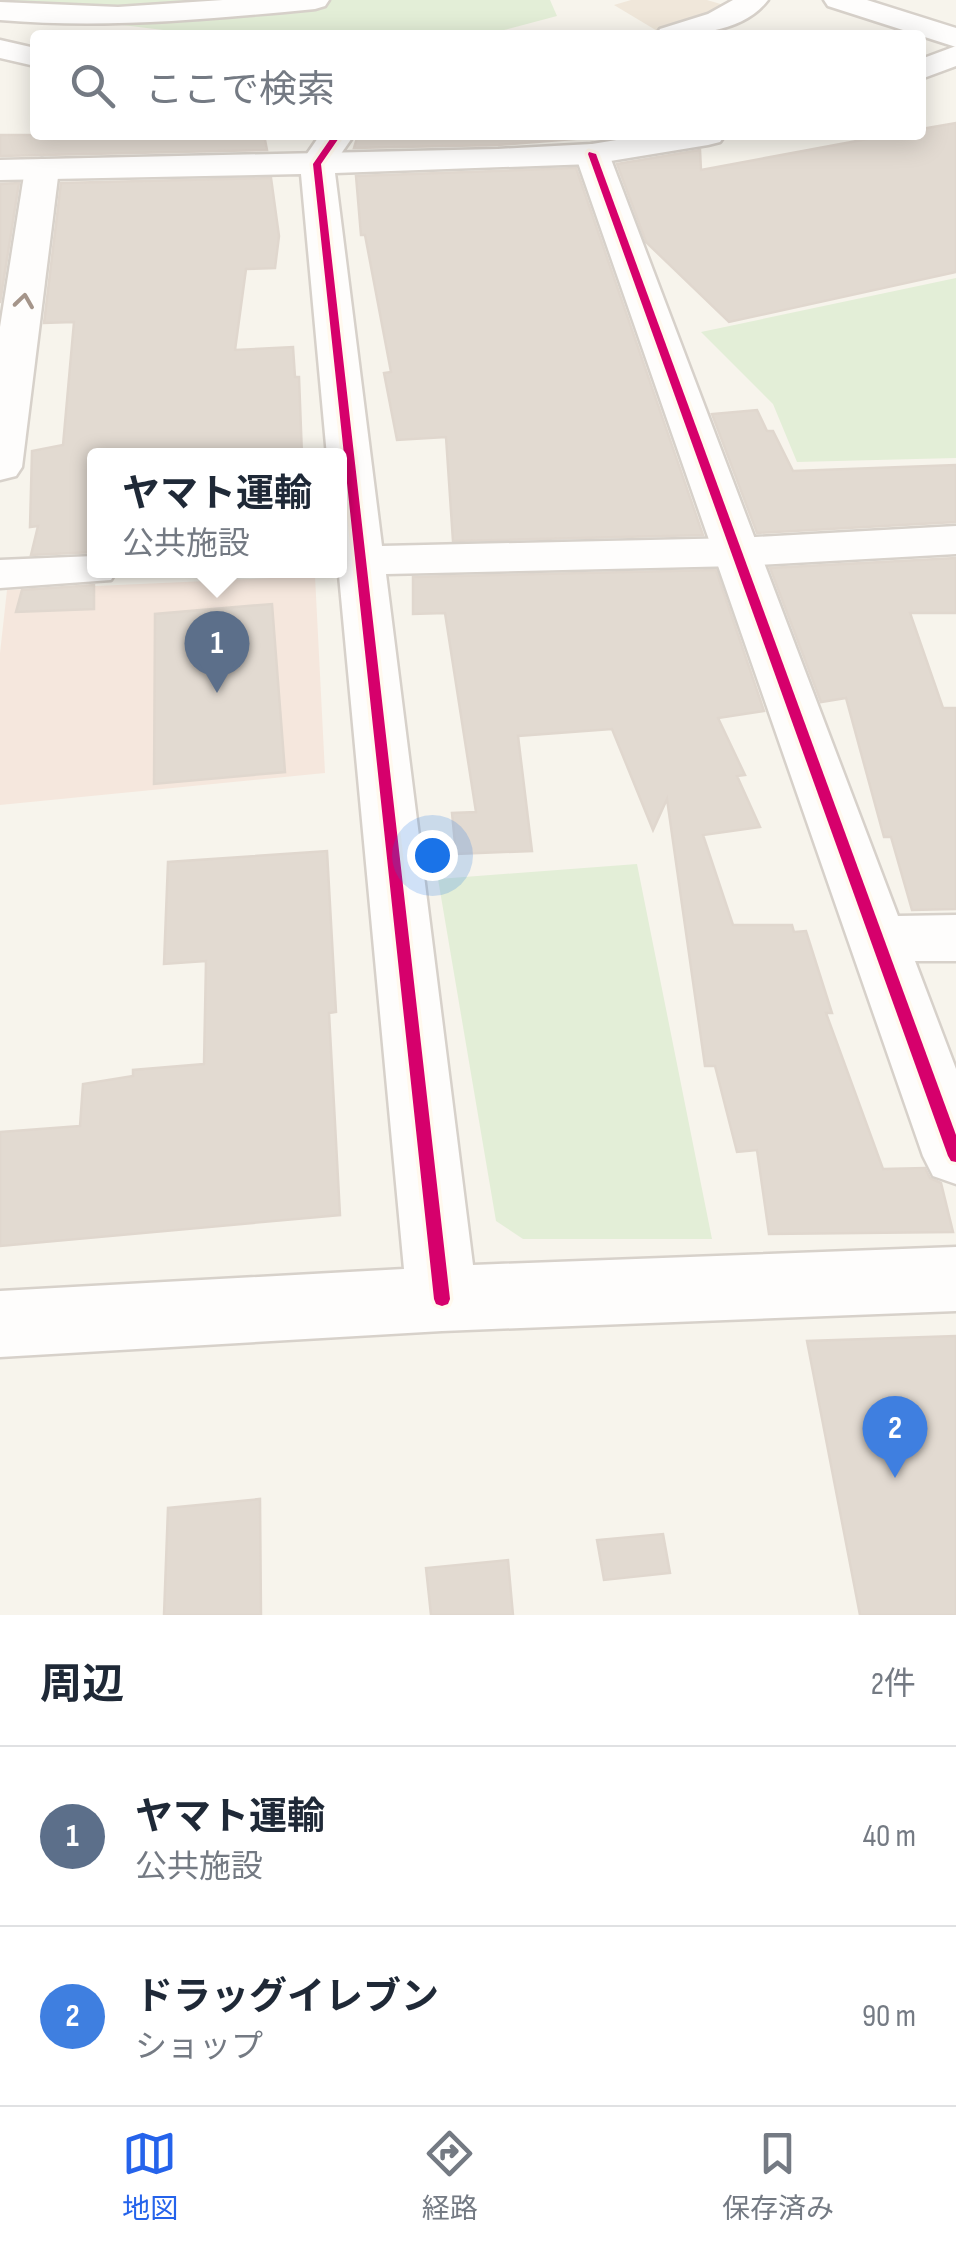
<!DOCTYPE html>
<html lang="ja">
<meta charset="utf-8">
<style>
:root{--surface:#fff;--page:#f6f6f7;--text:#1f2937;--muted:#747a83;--line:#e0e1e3;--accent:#2563eb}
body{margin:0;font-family:"Sofia Sans Condensed","Noto Sans JP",sans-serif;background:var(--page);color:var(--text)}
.you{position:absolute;left:432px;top:855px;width:35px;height:35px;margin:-25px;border:8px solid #fff;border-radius:50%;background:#1a73e8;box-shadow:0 0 0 15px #1a73e833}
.badge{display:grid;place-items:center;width:65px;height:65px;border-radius:50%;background:var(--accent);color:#fff;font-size:32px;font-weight:700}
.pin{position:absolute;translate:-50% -82px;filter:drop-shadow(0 2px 5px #0008)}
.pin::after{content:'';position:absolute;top:52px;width:35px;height:30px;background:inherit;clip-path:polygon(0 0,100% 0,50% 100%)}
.popup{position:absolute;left:87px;top:448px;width:260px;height:130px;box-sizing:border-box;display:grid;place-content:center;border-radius:10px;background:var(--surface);filter:drop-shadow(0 2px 8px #0005);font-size:32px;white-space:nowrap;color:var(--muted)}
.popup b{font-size:38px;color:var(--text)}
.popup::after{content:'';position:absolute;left:50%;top:100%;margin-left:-20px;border:20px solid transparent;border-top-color:var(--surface)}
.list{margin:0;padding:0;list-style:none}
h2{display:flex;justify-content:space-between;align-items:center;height:130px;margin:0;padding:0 40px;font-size:42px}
h2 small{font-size:32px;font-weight:400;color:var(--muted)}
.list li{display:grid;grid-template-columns:65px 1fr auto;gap:30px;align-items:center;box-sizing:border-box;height:180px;padding:0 40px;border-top:2px solid var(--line)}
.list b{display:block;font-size:38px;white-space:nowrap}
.list p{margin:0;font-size:32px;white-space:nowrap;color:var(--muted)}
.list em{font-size:32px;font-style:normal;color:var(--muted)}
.icon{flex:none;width:55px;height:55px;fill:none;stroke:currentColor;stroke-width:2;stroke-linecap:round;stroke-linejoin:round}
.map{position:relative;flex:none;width:956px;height:1615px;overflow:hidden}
.search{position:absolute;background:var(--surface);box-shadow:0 5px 25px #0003;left:30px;right:30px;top:30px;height:110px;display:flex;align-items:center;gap:25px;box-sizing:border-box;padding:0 35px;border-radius:10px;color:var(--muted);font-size:38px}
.sheet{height:490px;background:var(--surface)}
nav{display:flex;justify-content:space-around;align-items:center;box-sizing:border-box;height:140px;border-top:2px solid var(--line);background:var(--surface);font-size:28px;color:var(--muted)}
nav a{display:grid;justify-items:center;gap:5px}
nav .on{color:var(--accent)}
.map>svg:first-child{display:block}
</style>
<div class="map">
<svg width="956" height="1615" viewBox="0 0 956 1615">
<rect width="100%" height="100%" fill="#f7f4ec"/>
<!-- residential -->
<polygon fill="#f0e7da" points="631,0 707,0 734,8 659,32 614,5"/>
<!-- commercial -->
<polygon fill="#f5e7dd" points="315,576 325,773 0,805 0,653 7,590"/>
<!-- green -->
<g fill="#e3eed7">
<polygon points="0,0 550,0 557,16 485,35 204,35 0,10"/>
<polygon points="956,278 956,458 797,462 773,404 701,332"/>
<polygon points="637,864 712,1239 523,1239 496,1221 438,879"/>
</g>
<!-- building -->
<g fill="#e2dad1" stroke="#e0d7ce" stroke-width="2.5">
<polygon points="956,123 956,272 729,322 646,242 617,164 700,150 701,170 889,135 921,135 921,129"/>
<polygon points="0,135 264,135 267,150 0,156"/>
<polygon points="358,135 624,135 498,145 354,148"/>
<polygon points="576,168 703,535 453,541 446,437 397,440 384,373 391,372 365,235 361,235 356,176"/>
<polygon points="271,178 279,236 275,268 246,269 235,350 293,347 295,377 299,377 302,456 94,456 94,552 31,555 38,526 30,527 32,451 63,445 74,322 44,323 61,183"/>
<polygon points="19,183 0,303 0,184"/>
<polygon points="757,410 767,431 773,431 793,471 956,465 956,522 757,533 712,414"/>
<polygon points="956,558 956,613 910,613 943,708 956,708 956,909 912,910 891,837 884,837 846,698 821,702 770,568"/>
<polygon points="716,570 764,711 718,718 745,775 737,776 760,827 703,835 733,925 792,925 794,932 806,931 832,1013 826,1013 883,1169 925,1168 930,1178 941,1183 953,1232 769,1234 757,1150 737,1152 715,1066 705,1066 667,799 653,830 612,729 518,736 532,851 456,854 452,813 476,812 445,613 413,614 413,577"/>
<polygon points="94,585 94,609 16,612 22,590"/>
<polygon points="272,604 285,772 154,784 155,614"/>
<polygon points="327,851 336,1012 329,1013 340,1215 0,1246 0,1132 80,1126 83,1084 133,1076 133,1070 204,1064 206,961 164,964 168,862"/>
<polygon points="956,1336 956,1615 860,1615 807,1341"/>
<polygon points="260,1499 261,1615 164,1615 168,1508"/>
<polygon points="663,1534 670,1573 604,1580 597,1540"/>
<polygon points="508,1560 513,1615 431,1615 426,1568"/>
</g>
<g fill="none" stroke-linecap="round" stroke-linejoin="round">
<defs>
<g id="street">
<path d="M223,0H329L325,6L315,9C210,19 106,29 0,20V2L118,7Z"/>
<path d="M733,0H768C743,33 693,35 656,35L660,29L708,14Z"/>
<polygon points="824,0 867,0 956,28 956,47 828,6"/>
<polygon points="0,40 35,48 35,66 0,58"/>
<polygon points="320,135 354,135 329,171 305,171 300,164"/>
<polygon points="592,144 604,147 609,154 898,916 956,915 956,961 915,961 956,1069 956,1184 933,1176 923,1156 575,154 580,147"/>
<polygon points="42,159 54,162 59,169 22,467 16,476 0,480 0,327 25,169 30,162"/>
</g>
<g id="secondary">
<polygon points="956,46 956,66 921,79 921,59"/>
<polygon points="647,135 725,135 720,142 708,145 592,164 335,173 382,546 738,538 956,526 956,554 738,566 386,574 473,1265 956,1247 956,1311 442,1331 0,1357 0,1291 404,1269 339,575 323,570 340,570 340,456 327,456 301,174 0,180 0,160 498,149 592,144"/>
<polygon points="94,556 94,570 117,570 111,580 0,588 0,560"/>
</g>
</defs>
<!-- street casing -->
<use href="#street" stroke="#d7d1ca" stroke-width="5"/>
<!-- secondary casing -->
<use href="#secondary" stroke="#d7d1ca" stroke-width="5"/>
<!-- street -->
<use href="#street" fill="#fefdfc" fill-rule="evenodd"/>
<!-- secondary -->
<use href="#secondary" fill="#fefdfc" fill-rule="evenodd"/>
<defs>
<g id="cycleway">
<polygon points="333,135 341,135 321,164 450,1299 448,1304 442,1306 436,1304 434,1299 313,164"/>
<polygon points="589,152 596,154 956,1135 956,1162 951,1161 948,1156 588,154"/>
</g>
</defs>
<!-- cycleway casing -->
<use href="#cycleway" stroke="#fff9ee" stroke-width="7"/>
<!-- cycleway -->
<use href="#cycleway" fill="#d6006c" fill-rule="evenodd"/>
</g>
<!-- one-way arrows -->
<defs><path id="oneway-chevron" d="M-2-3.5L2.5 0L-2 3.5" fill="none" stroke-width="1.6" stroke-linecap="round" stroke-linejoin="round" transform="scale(2.5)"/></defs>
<use stroke="#a5958a" href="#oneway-chevron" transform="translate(24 301) rotate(-82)"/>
</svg>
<div class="you"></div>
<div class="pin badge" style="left:217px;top:693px;background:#5c6f8a">1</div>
<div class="popup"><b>ヤマト運輸</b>公共施設</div>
<div class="pin badge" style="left:895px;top:1478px;background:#3f7fe0">2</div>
<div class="search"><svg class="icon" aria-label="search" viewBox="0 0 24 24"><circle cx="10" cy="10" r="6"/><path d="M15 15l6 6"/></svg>ここで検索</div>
</div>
<section class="sheet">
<h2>周辺<small>2件</small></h2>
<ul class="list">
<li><span class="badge" style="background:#5c6f8a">1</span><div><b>ヤマト運輸</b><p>公共施設</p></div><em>40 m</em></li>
<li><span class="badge" style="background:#3f7fe0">2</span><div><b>ドラッグイレブン</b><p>ショップ</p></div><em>90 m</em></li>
</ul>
</section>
<nav>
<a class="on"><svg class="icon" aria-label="map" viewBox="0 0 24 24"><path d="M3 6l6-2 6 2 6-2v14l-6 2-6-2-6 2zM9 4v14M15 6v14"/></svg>地図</a>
<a><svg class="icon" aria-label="directions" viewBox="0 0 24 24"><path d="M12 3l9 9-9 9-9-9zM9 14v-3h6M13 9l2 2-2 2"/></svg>経路</a>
<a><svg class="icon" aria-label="saved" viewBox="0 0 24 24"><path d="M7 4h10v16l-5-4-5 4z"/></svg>保存済み</a>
</nav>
